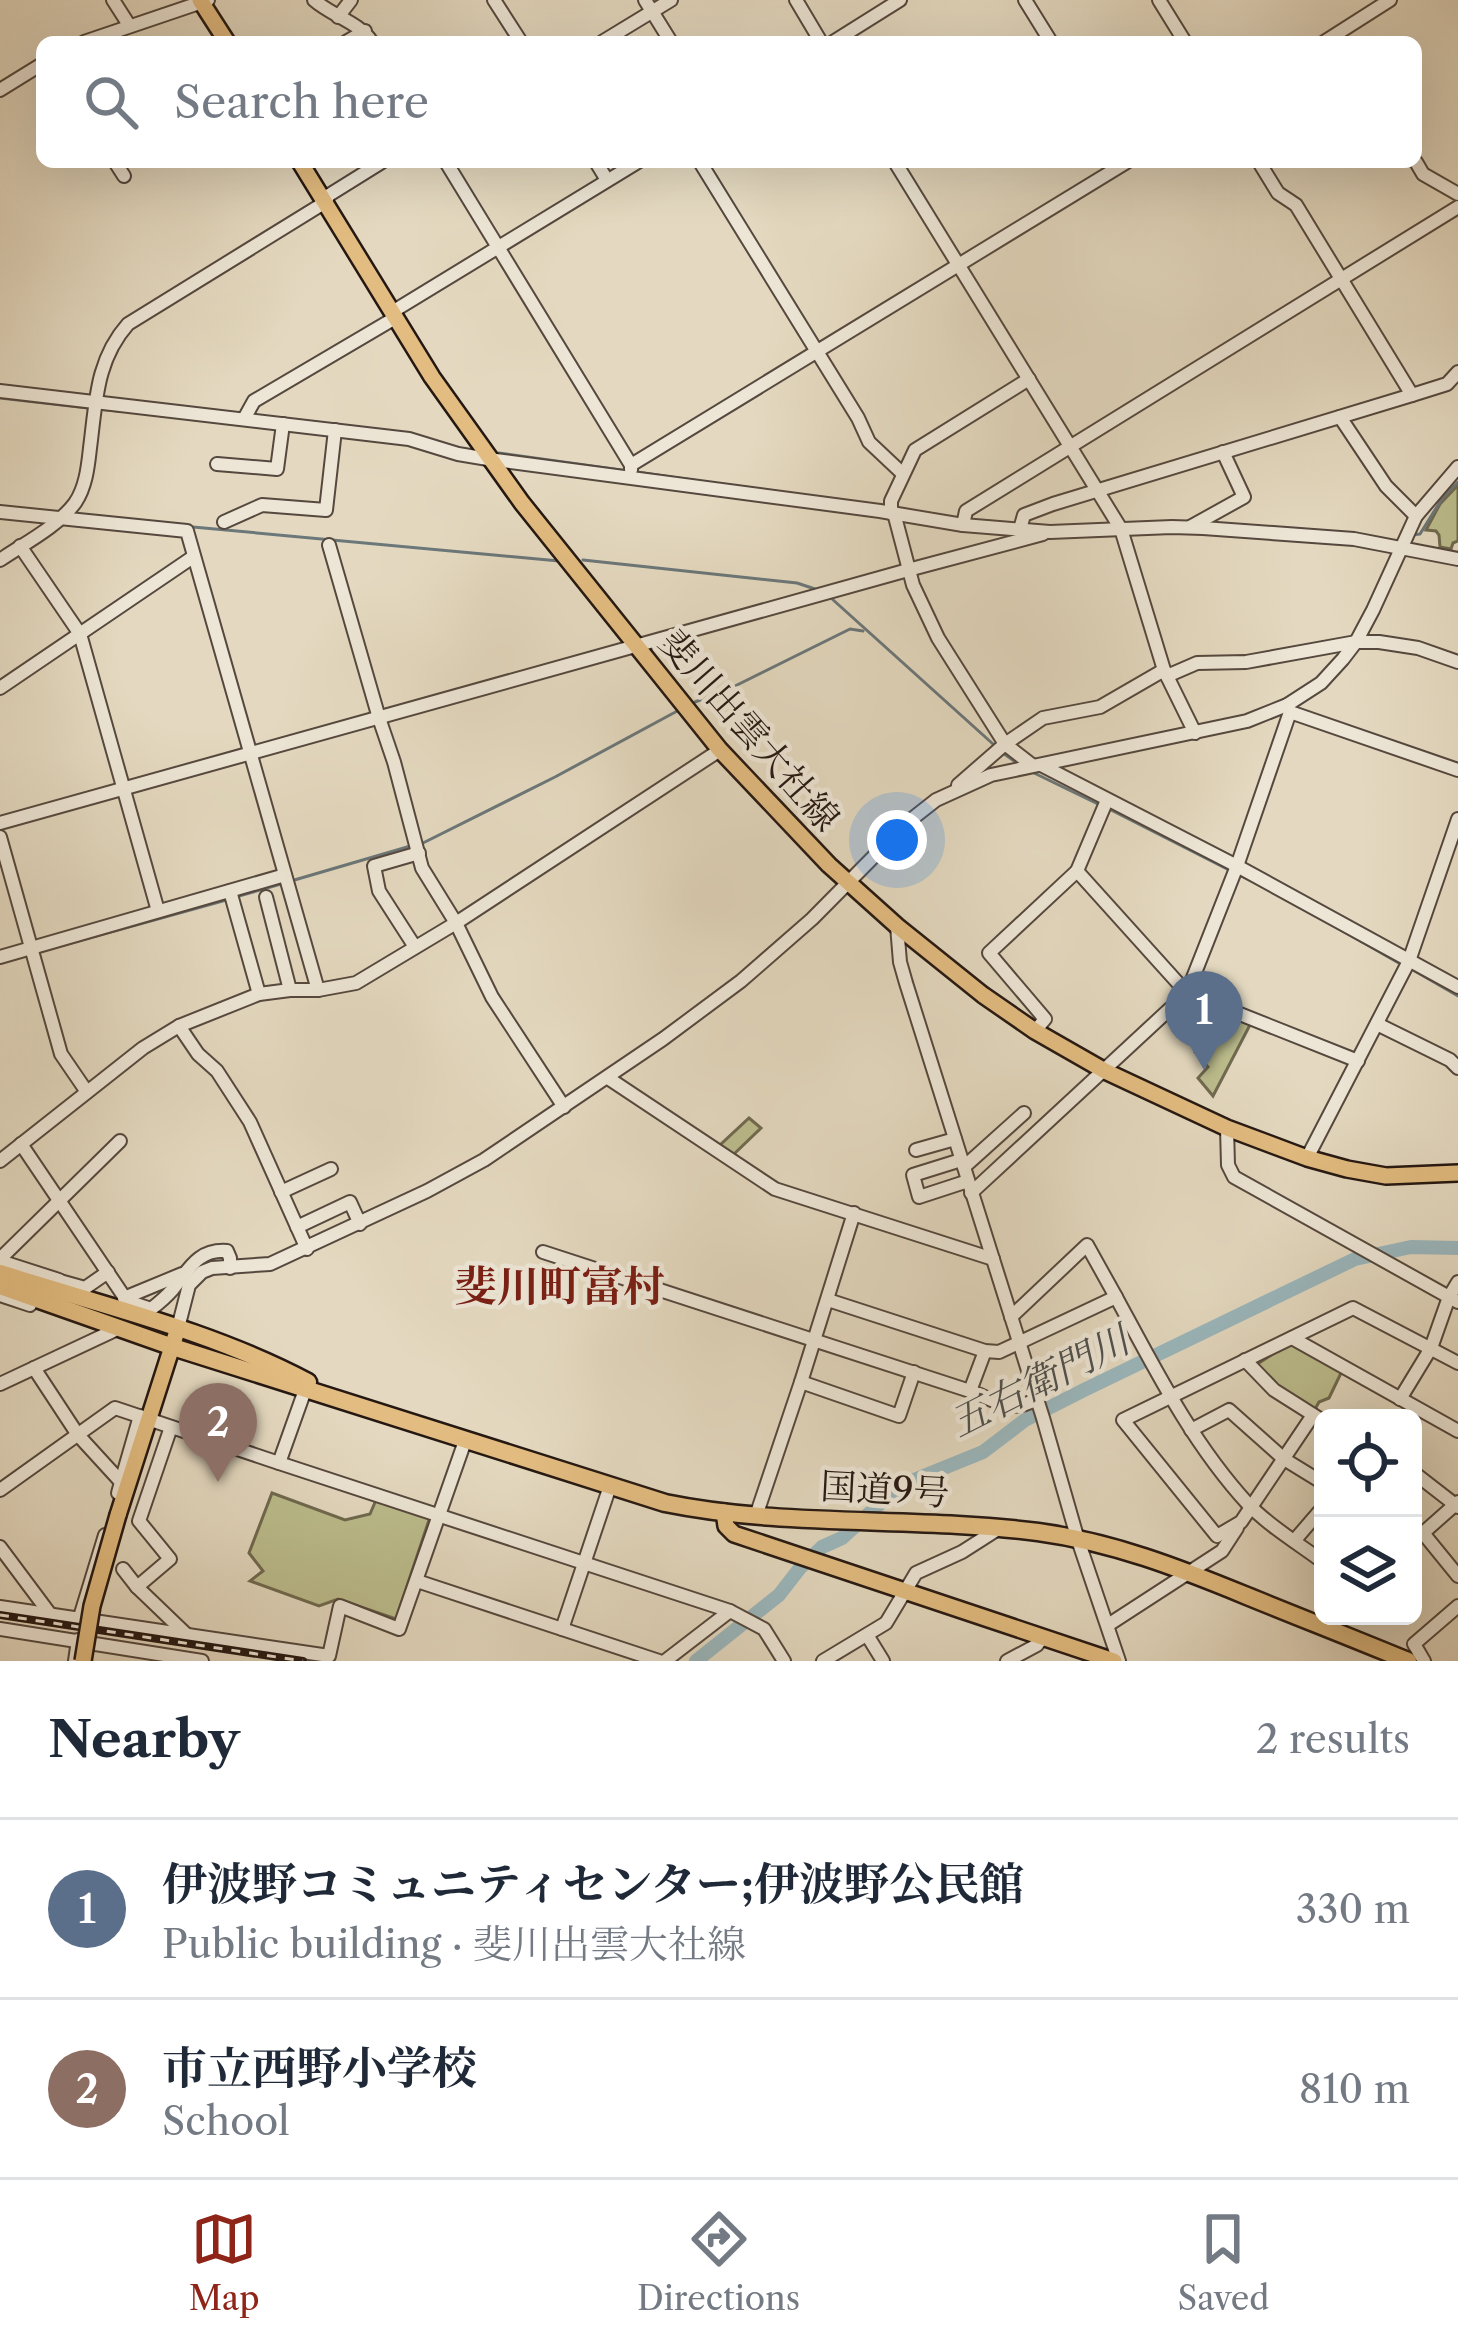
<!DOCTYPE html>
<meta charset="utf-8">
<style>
:root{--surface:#fff;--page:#f2f2f3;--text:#1f2937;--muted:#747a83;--line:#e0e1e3;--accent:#8f2418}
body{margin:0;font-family:"Libre Caslon Text","Noto Serif JP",serif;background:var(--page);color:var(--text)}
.controls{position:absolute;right:36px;bottom:36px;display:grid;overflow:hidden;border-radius:18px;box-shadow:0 12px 48px #0002}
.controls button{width:108px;height:108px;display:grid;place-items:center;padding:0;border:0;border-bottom:3px solid var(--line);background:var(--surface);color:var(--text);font:60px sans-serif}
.you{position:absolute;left:897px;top:840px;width:42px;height:42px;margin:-30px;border:9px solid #fff;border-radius:50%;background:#1a73e8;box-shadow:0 0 0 18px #1a73e833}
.badge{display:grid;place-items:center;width:78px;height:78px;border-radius:50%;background:var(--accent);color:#fff;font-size:39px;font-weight:700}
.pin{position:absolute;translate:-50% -99px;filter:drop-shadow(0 3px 6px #0008)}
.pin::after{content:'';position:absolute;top:63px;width:42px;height:36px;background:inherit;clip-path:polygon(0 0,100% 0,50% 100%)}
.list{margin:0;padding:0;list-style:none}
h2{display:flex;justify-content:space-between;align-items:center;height:156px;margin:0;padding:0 48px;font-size:51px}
h2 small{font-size:39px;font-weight:400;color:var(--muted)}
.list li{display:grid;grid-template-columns:78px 1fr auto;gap:36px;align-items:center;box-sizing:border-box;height:180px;padding:0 48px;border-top:3px solid var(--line)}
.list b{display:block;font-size:45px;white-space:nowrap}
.list p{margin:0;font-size:39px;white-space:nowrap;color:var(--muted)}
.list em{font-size:39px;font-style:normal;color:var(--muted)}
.icon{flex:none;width:66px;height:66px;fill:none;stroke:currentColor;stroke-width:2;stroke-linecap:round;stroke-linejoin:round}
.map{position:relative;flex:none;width:1458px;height:1661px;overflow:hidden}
.search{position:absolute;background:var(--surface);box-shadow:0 12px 48px #0002;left:36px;right:36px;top:36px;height:132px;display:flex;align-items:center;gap:30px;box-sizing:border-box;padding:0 42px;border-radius:18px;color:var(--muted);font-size:45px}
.sheet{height:516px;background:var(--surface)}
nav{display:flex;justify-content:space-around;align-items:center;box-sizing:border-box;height:168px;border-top:3px solid var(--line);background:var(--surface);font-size:33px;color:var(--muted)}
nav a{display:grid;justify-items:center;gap:6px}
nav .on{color:var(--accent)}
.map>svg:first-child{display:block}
</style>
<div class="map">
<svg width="1458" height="1661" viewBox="0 0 1458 1661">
<rect width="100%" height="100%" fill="#e4d9c0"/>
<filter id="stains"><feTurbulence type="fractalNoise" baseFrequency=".00167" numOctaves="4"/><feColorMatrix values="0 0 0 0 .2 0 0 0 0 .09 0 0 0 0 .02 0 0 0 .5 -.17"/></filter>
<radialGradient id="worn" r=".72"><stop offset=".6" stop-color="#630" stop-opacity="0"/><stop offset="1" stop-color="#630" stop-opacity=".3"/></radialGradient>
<!-- green -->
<g fill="#bcbd8d" stroke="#706a50" stroke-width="3">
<polygon points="1458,485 1458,541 1453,543 1451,549 1440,547 1439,535 1436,531 1426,530 1440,504"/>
<polygon points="1192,996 1252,1021 1213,1096 1198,1078 1208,1067 1195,1052 1215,1032 1190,1004"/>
<polygon points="749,1118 761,1128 734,1154 719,1146"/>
<polygon points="1291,1342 1342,1371 1329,1398 1319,1402 1314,1411 1279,1389 1256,1365"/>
<polygon points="272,1493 345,1520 370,1514 376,1500 430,1517 396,1619 338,1599 319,1606 250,1581 263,1571 249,1553"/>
</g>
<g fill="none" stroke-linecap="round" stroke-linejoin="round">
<!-- stream -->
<g stroke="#6b7779" stroke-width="3">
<polyline points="383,168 393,162"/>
<polyline points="0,398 88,408"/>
<polyline points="97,409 118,411"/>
<polyline points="499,453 628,471"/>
<polyline points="637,472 699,481"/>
<polyline points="193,527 559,561"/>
<polyline points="1412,535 1420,534 1443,497 1458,482"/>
<polyline points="583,560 797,583 818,590"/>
<polyline points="831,598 993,744"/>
<polyline points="695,702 733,687 850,629 863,631"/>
<polyline points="1000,751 1017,763"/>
<polyline points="1030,771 1102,806"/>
<polyline points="1111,810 1231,871"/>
<polyline points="423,843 555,777 681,709"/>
<polyline points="1239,875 1258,884"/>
<polyline points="291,881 414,845"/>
<polyline points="239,896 281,884"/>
<polyline points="1329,923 1404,966"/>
<polyline points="60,946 230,899"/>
<polyline points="1413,970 1458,996"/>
</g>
<!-- river -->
<polyline stroke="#9ab7bd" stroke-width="14" points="696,1661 779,1595 800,1568 822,1547 842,1538 892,1493 914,1480 983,1452 1025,1420 1084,1390 1355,1259 1411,1247 1458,1248"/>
<defs>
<g id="minor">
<polyline points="113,0 129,25"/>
<path d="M314,0C332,16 359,22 372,42"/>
<polyline points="494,0 521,42"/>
<polyline points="645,0 671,42"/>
<polyline points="796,0 821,42"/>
<polyline points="1025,0 1051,42"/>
<polyline points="1159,0 1185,42"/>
<polyline points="338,17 351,0"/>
<polyline points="84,42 208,0"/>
<polyline points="346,42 365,31"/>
<polyline points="602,42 671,0"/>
<polyline points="833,42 900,0"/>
<polyline points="1324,42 1390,0"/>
<polyline points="0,90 42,64"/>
<polyline points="115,162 124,176"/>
<polyline points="446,162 631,465 631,470"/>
<polyline points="596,162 607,180"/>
<polyline points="700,162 858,418 869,442 903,474"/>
<polyline points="895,162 1121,529 1164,670 1195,733"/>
<polyline points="1259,162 1278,193 1296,205 1412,395"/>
<polyline points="1416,162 1423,174 1458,194"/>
<polyline points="392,312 638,162"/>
<polyline points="0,391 409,439 458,454 488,459 880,511 963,525 1050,532 1172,527 1203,528 1354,539 1458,559"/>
<polyline points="1340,417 1386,486 1416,516"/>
<polyline points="244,419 254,401 395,318"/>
<polyline points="217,464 277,469 283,424"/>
<polyline points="631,465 1127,162"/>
<polyline points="0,512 187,531 318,990"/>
<polyline points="891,513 891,501 915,450 1029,379"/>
<polyline points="894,513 913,585 938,638 1005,744 1032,765"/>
<polyline points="224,522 262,505 326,510 335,430"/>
<polyline points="963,525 966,511 1458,207"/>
<polyline points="1190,527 1244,497 1223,452"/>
<polyline points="1020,529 1024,515 1053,504 1412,395 1447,384 1458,372"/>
<polyline points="329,545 379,718 394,762 422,868 456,923 492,997 564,1107"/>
<polyline points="20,546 80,634 158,911"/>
<path d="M0,560C25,543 57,527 75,503C86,487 88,466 90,448C96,402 96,360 128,324L324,203L329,195L382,162"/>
<polyline points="1167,676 1197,663 1246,662 1356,642 1379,642 1418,648 1458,662"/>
<polyline points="0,688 193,557"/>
<polyline points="1290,712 1458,770"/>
<polyline points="1041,765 1237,866 1458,987"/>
<polyline points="958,785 1005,744 1043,718 1100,707 1164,670"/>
<polyline points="0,823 908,570 1043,534"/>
<polyline points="0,837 61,1054 87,1092"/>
<polyline points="1077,871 1187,993 1358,1061"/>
<polyline points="230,891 259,994"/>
<polyline points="266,897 290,990"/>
<polyline points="897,926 900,962 906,983 1043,1418 1078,1540 1119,1661"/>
<polyline points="415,947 379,891 374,866 419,853"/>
<polyline points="0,957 285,875"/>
<polyline points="1377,1024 1450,1060 1458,1068"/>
<polyline points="179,1026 198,1054 217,1071 250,1122 307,1249"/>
<polyline points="1035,1031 1045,1019 989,953 1077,871 1107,800"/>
<polyline points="608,1078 775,1189 993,1259"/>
<polyline points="1227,1128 1228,1165 1234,1177 1458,1302"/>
<path d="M21,1144L127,1301L151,1309C159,1303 167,1296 173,1289C189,1269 198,1249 227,1251L230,1258V1268"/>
<polyline points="916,1150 955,1139"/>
<polyline points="1307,1158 1409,961 1458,819"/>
<polyline points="961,1160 913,1175 919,1197 968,1181"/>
<polyline points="0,1161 143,1048 179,1026 259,994 290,990 318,990 356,983 456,923 720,750"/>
<polyline points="964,1167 1024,1113"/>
<polyline points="281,1192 331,1169"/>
<polyline points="971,1193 1187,993 1237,866 1290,712 1287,705"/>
<polyline points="854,1213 801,1382 899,1416 914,1372"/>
<polyline points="297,1227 350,1202 360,1224"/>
<polyline points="543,1252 970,1391 985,1351"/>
<polyline points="0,1259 120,1141"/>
<polyline points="0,1261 59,1280 66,1293"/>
<polyline points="60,1281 85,1288 108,1272"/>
<polyline points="0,1295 30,1305"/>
<polyline points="124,1298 182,1274"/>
<path d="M828,1300L985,1351L999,1352L1116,1297C1155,1369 1192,1443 1248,1504C1269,1526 1299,1544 1323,1562"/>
<polyline points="1011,1317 1087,1245 1116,1297"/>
<polyline points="178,1328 189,1285 202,1272 212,1268 270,1264 427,1191 484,1160 663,1039 741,981 812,919 908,822 936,800 991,775 1247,721 1287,705 1321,683 1343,659 1356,642 1373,610 1416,516 1458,467"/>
<polyline points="1292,1338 1458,1431"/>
<polyline points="1245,1360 1274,1390 1323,1421"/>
<polyline points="34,1368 78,1435 121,1482 118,1493"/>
<polyline points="0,1384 113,1331"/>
<path d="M970,1391C997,1401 1010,1414 1037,1399"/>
<polyline points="1400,1399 1431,1348 1449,1297 1458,1282"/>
<polyline points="1313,1415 1241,1522 1217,1536 1123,1420 1353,1308 1458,1363"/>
<polyline points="1191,1430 1229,1410 1284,1459 1323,1483"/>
<polyline points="279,1463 730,1611"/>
<polyline points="1413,1472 1458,1507"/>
<polyline points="121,1482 140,1416"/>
<polyline points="0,1490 115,1408 279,1463 305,1390"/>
<polyline points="1458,1502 1423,1533 1458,1576"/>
<polyline points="756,1516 801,1382"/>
<polyline points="1294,1541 1319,1512"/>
<polyline points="0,1547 50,1614"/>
<polyline points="123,1569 137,1587 187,1635"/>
<polyline points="417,1581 659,1661"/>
<polyline points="137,1587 170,1559 139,1521 171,1427"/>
<polyline points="0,1607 329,1656 340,1606 399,1629 465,1441"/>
<polyline points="80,1617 105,1535"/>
<polyline points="1108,1625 1222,1551 1237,1528"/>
<polyline points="0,1629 202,1661"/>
<polyline points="562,1629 610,1486"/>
<polyline points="867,1635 883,1661"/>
<polyline points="75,1661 78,1640"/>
<polyline points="665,1661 730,1611 764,1629 784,1661"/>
<polyline points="823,1661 886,1623 916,1573 962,1552 998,1529"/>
<polyline points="1007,1661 1037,1645 1043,1637"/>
<polyline points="1424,1661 1414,1644 1458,1606"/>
</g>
<g id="major">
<polyline points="200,0 227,42"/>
<polyline points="300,162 432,377 522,503 720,750 829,865 897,926 983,995 1035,1031 1105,1071 1227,1128 1307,1158 1347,1169 1386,1176 1458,1173"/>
<polyline points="724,1512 726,1526 734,1534 1114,1661"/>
<polyline points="118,1515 178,1328"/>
</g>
<g id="highway">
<path d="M0,1273C104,1306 212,1331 308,1382"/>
<path d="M0,1286L173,1347L665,1503C788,1528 915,1516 1038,1532C1112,1542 1179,1568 1247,1596C1301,1618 1355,1639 1408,1661"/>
</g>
</defs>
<!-- minor casing -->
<use href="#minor" stroke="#55483e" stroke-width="16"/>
<!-- major casing -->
<use href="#major" stroke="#251812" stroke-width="20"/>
<!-- highway casing -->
<use href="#highway" stroke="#251812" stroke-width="21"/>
<!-- minor -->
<use href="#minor" stroke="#ede6d6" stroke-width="12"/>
<!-- major -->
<use href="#major" stroke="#e2bc80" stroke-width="15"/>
<!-- highway -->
<use href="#highway" stroke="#e2bc80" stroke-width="16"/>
<defs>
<polyline id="rail" points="0,1615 303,1661"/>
</defs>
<!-- rail casing -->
<use href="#rail" stroke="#251812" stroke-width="8"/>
<!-- rail -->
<use href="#rail" stroke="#ede6d6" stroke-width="3" stroke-dasharray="9" stroke-linecap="butt"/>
<defs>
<polyline id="major-bridge" points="83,1661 92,1606 118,1515"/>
</defs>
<!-- major-bridge casing -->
<use href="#major-bridge" stroke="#251812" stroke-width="20" stroke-linecap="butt"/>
<!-- major-bridge -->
<use href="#major-bridge" stroke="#e2bc80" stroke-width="15"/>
</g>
<g text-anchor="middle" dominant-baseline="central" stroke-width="9" stroke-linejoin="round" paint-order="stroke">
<!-- street labels -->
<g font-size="36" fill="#251812" stroke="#ede6d6">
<text transform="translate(750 730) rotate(49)">斐川出雲大社線</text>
<text transform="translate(885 1489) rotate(3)">国道9号</text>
</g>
<!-- water labels -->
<g font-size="39" font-style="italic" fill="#4e504e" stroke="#ede6d6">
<text transform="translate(1039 1381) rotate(-27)">五右衛門川</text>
</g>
<!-- quarter labels -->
<g font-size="42" font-weight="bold" fill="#7a1f14" stroke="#ede6d6">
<text x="560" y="1286">斐川町富村</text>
</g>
</g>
<rect width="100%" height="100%" filter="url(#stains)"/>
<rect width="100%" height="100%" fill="url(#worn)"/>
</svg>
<div class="controls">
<button><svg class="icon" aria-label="locate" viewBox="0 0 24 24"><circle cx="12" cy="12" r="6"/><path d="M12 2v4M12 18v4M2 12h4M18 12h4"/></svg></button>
<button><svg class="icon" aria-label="layers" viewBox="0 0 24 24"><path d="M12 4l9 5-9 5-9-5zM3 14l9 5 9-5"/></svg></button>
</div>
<div class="you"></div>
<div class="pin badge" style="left:1204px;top:1070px;background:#5c6f8a">1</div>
<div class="pin badge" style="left:218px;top:1482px;background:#8d6e63">2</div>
<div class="search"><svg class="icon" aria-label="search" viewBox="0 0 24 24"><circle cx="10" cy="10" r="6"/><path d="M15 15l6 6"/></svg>Search here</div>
</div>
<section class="sheet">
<h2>Nearby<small>2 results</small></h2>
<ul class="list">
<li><span class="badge" style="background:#5c6f8a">1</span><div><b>伊波野コミュニティセンター;伊波野公民館</b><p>Public building · 斐川出雲大社線</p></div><em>330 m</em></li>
<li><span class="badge" style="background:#8d6e63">2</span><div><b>市立西野小学校</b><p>School</p></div><em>810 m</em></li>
</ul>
</section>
<nav>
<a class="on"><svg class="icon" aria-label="map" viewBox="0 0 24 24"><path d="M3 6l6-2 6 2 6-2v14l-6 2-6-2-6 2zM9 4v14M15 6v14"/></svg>Map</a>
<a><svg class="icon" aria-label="directions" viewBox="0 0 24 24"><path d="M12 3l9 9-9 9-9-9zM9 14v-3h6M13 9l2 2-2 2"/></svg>Directions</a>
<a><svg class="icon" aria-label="saved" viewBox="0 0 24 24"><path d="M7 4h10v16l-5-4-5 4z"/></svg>Saved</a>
</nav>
